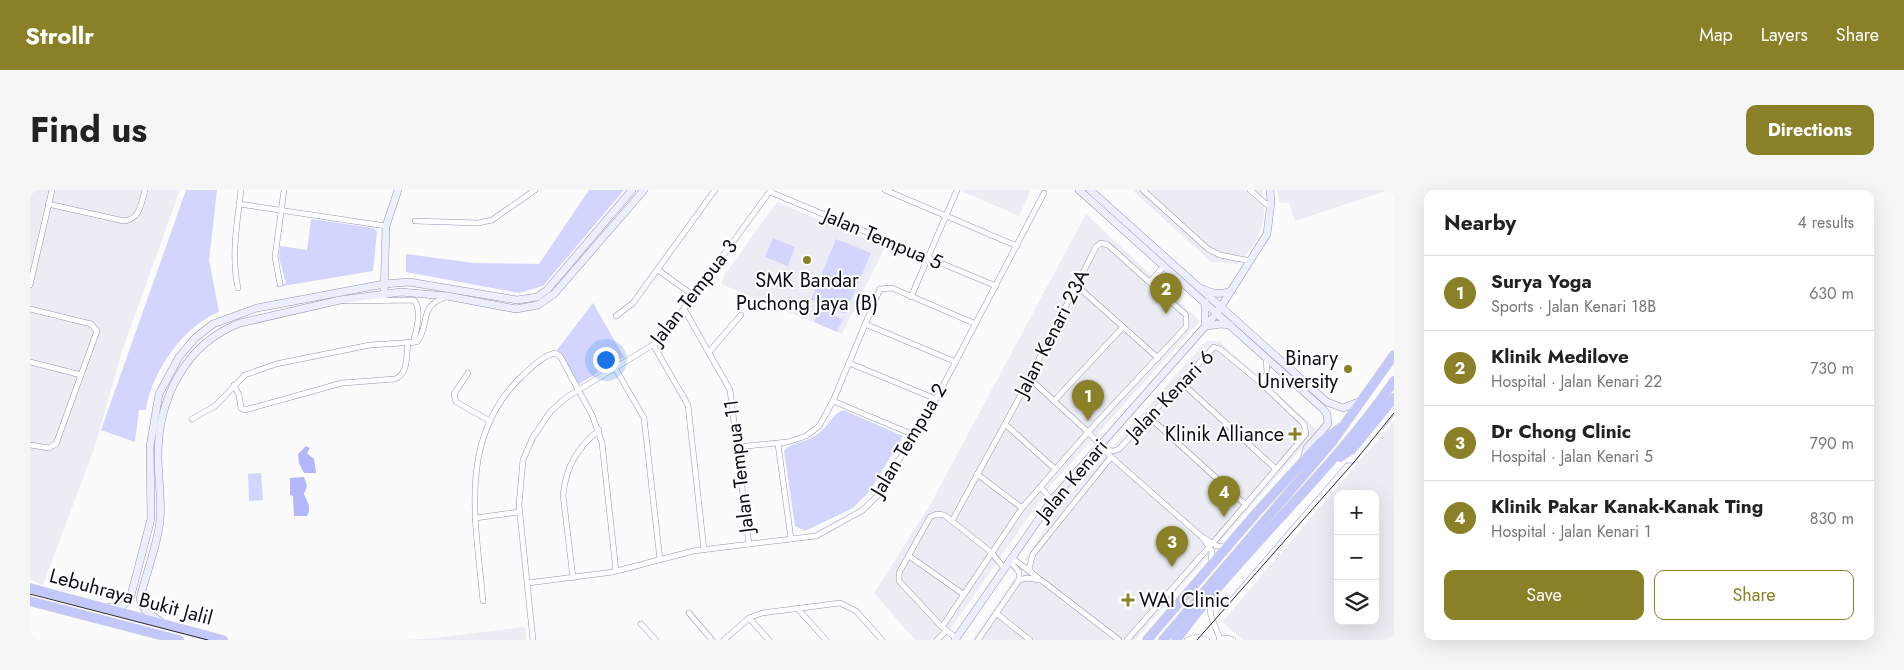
<!DOCTYPE html>
<meta charset="utf-8">
<style>
:root{--surface:#fff;--page:#f6f6f6;--text:#222;--muted:#767676;--line:#e0e0e0;--accent:#8a8027}
body{margin:0;font-family:Jost,sans-serif;background:var(--page);color:var(--text)}
.controls{position:absolute;right:15px;bottom:15px;display:grid;overflow:hidden;border-radius:10px;box-shadow:0 5px 20px #0002}
.controls button{width:45px;height:45px;display:grid;place-items:center;padding:0;border:0;border-bottom:1px solid var(--line);background:var(--surface);color:var(--text);font:25px sans-serif}
.you{position:absolute;left:575px;top:169px;width:18px;height:18px;margin:-12px;border:4px solid #fff;border-radius:50%;background:#1a73e8;box-shadow:0 0 0 8px #1a73e833}
.badge{display:grid;place-items:center;width:32px;height:32px;border-radius:50%;background:var(--accent);color:#fff;font-size:16px;font-weight:700}
.pin{position:absolute;translate:-50% -41px;filter:drop-shadow(0 1px 2px #0008)}
.pin::after{content:'';position:absolute;top:26px;width:18px;height:15px;background:inherit;clip-path:polygon(0 0,100% 0,50% 100%)}
.list{margin:0;padding:0;list-style:none}
h2{display:flex;justify-content:space-between;align-items:center;height:65px;margin:0;padding:0 20px;font-size:21px}
h2 small{font-size:16px;font-weight:400;color:var(--muted)}
.list li{display:grid;grid-template-columns:32px 1fr auto;gap:15px;align-items:center;box-sizing:border-box;height:75px;padding:0 20px;border-top:1px solid var(--line)}
.list b{display:block;font-size:19px;white-space:nowrap}
.list p{margin:0;font-size:16px;white-space:nowrap;color:var(--muted)}
.list em{font-size:16px;font-style:normal;color:var(--muted)}
.actions{display:flex;gap:10px;padding:15px 20px}
.actions a{flex:1;padding:11px 0;border:1px solid var(--accent);border-radius:10px;text-align:center;font-size:18px;color:var(--accent)}
.actions .main{background:var(--accent);color:#fff}
.icon{flex:none;width:28px;height:28px;fill:none;stroke:currentColor;stroke-width:2;stroke-linecap:round;stroke-linejoin:round}
.map{position:relative;flex:none;width:1364px;height:450px;overflow:hidden;border-radius:10px}
header{display:flex;align-items:center;gap:30px;box-sizing:border-box;height:70px;padding:0 25px;background:var(--accent);color:#fff}
header strong{font-size:24px}
nav{display:flex;gap:28px;margin-inline-start:auto;font-size:18px}
.intro{display:flex;align-items:center;justify-content:space-between;box-sizing:border-box;height:120px;padding:0 30px}
h1{margin:0;font-size:35px}
.button{padding:12px 22px;border-radius:10px;background:var(--accent);color:#fff;font-size:18px;font-weight:700}
main{display:flex;gap:30px;padding:0 30px}
aside{flex:1;background:var(--surface);border-radius:10px;box-shadow:0 5px 20px #0002}
.map>svg:first-child{display:block}
</style>
<header>
<strong>Strollr</strong>
<nav><a>Map</a><a>Layers</a><a>Share</a></nav>
</header>
<div class="intro"><h1>Find us</h1><a class="button">Directions</a></div>
<main>
<div class="map">
<svg width="1364" height="450" viewBox="0 0 1364 450">
<rect width="100%" height="100%" fill="#fbfbfb"/>
<!-- built -->
<g fill="#ecedf4" fill-rule="evenodd">
<polygon points="0,0 150,0 93,158 65,256 13,395 0,390"/>
<polygon points="929,0 1001,0 989,26"/>
<polygon points="1102,0 1233,0 1234,27 1231,39 1225,54 1207,74 1181,72"/>
<polygon points="1247,0 1359,0 1265,31 1259,13 1249,12"/>
<polygon points="747,12 855,57 812,144 691,94 695,84"/>
<polygon points="1056,24 1170,131 1020,296 913,450 885,450 844,403 900,315"/>
<polygon points="1176,151 1189,151 1287,240 1105,450 942,450 986,386 1006,380 994,370 1032,314"/>
<path d="M1364,231V450H1213L1192,432ZM1308,304H1345V431H1308Z"/>
<polygon points="495,437 496,450 376,450 405,448"/>
</g>
<!-- green -->
<g fill="#d3d5ff">
<path d="M156,0H187L179,70L189,122C153,136 121,183 116,220H109L105,252L71,240Z"/>
<polygon points="559,0 594,0 513,96 489,103 376,82 376,64 444,73 509,74"/>
<polygon points="281,29 344,38 347,42 343,81 247,97 246,95 256,93 249,68 250,56 277,60"/>
<polygon points="743,48 765,57 758,76 735,67"/>
<polygon points="806,49 841,63 815,124 781,110"/>
<polygon points="563,113 594,167 549,194 527,160"/>
<polygon points="790,119 813,129 807,142 784,132"/>
<path d="M813,220L873,246L839,302L823,318L775,341L765,336L754,261C763,251 773,253 783,247C797,240 800,226 813,220Z"/>
<polygon points="231,283 233,310 219,311 218,284"/>
</g>
<!-- water -->
<g fill="#b4b6fc">
<polygon points="276,256 280,258 277,263 284,269 286,283 274,283 269,273 268,264"/>
<path d="M274,287L277,296L274,304C277,312 282,317 277,326H264L263,306L260,305V288Z"/>
</g>
<g fill="none" stroke-linecap="round" stroke-linejoin="round">
<!-- stream -->
<g stroke="#b4b6fc" stroke-width="1">
<polyline points="1353,239 1364,225"/>
<polyline points="1188,422 1316,273 1324,273 1330,265"/>
</g>
<defs>
<g id="street">
<polyline points="855,0 987,56"/>
<polyline points="1113,0 1178,59 1190,65 1221,71"/>
<polyline points="1220,0 1241,18"/>
<polyline points="740,2 966,96"/>
<path d="M18,14L94,31C110,29 111,14 115,0"/>
<polyline points="209,14 356,36"/>
<polyline points="385,31 448,33 462,30 505,0"/>
<polyline points="628,80 664,106"/>
<polyline points="1120,92 1134,76"/>
<polyline points="250,94 245,67 254,0"/>
<polyline points="0,95 22,0"/>
<polyline points="1047,96 1128,168"/>
<path d="M208,98C201,65 207,34 211,0"/>
<polyline points="881,107 927,0"/>
<path d="M315,111L384,110C392,119 387,141 383,152"/>
<polyline points="0,119 61,134 67,141 26,254 19,258 0,255"/>
<polyline points="654,119 700,200 719,354"/>
<polyline points="586,126 603,113 685,0"/>
<polyline points="835,134 926,172"/>
<polyline points="624,156 658,215 674,360"/>
<polyline points="679,162 711,125"/>
<polyline points="0,172 51,185"/>
<polyline points="819,173 906,209"/>
<polyline points="585,178 614,228 630,370"/>
<polyline points="438,183 424,204 426,212 460,231"/>
<polyline points="999,188 1058,242 1081,267 1172,347 1187,356 1196,357"/>
<polyline points="1151,192 1246,279"/>
<polyline points="1231,193 1237,183 1236,168"/>
<path d="M204,195L209,205L211,218L215,220L312,193L365,189C379,184 376,164 378,152"/>
<polyline points="1236,197 1246,190 1263,193"/>
<polyline points="803,211 884,245"/>
<polyline points="1024,211 1093,137"/>
<polyline points="1118,226 1216,315"/>
<path d="M162,229L185,216L215,185L246,174L340,155L387,152C401,134 387,117 416,107"/>
<polyline points="975,234 1025,279"/>
<polyline points="748,254 761,349"/>
<polyline points="707,257 758,252 776,246 789,236 803,211 850,99 862,98 946,134"/>
<polyline points="1074,260 1084,261 1089,259 1184,157 1190,159 1231,193 1274,234 1276,244 1182,354"/>
<polyline points="947,284 992,318"/>
<polyline points="1010,297 1022,310"/>
<polyline points="445,328 489,322"/>
<polyline points="1172,347 1182,361 1181,373"/>
<polyline points="879,366 933,404"/>
<polyline points="981,367 1089,450"/>
<polyline points="1002,383 999,378 1003,364 1081,267"/>
<path d="M543,388L533,305C536,277 547,258 569,240"/>
<polyline points="989,390 997,388 1010,390"/>
<polyline points="498,393 583,382 663,361 786,346 833,320 847,306 906,209 1014,3"/>
<polyline points="1179,410 1181,426 1190,449"/>
<path d="M453,411C446,333 427,249 491,187C500,179 512,166 525,163L530,166L562,225L572,253L586,381"/>
<polyline points="767,418 796,450"/>
<polyline points="659,423 682,450"/>
<polyline points="966,423 1000,450"/>
<polyline points="719,428 739,450"/>
<polyline points="611,434 626,450"/>
<polyline points="912,437 992,318 1058,242 1156,137 1156,125 1078,55 1071,53 1066,57 987,212 922,331"/>
<polyline points="926,448 912,437 869,391 869,383 900,327 907,324 914,325 961,362 974,378"/>
<polyline points="1189,449 1198,448 1203,450"/>
<polyline points="503,450 489,315 493,270 503,247 521,221 537,207 631,150 741,0"/>
<polyline points="694,450 719,428 732,423 810,413 826,421 852,450"/>
<polyline points="907,450 917,440"/>
<polyline points="948,450 989,390 989,382 979,370"/>
<polyline points="1097,450 1179,357"/>
<polyline points="1157,450 1167,447 1177,450"/>
</g>
<g id="secondary">
<polyline points="1049,0 1292,218 1297,224 1298,234 1277,258 1273,272"/>
<polyline points="1060,0 1297,212 1313,218 1331,211"/>
<path d="M1173,99C1183,104 1190,105 1201,101"/>
<polyline points="354,105 356,36 368,0"/>
<polyline points="1175,112 1175,135"/>
<polyline points="1176,136 1191,134 1200,135"/>
<polyline points="80,417 92,416 100,409 121,329 120,257 129,204 149,167 165,148 183,134 227,118 354,94 379,92 487,110 507,107 517,100 602,0"/>
<path d="M131,432L115,420L110,409C116,383 127,357 130,331C132,309 128,288 128,266C128,209 155,154 210,133L310,110L371,102L417,106L486,119L508,115L524,104L614,0"/>
<polyline points="925,450 1022,310 1187,123 1237,44 1241,12 1240,0"/>
</g>
<g id="highway">
<polyline points="1310,267 1322,259 1364,208"/>
<polyline points="0,398 193,450"/>
<polyline points="0,411 149,450"/>
<polyline points="1117,450 1227,322 1290,253 1310,238"/>
<polyline points="1133,450 1302,252 1364,165"/>
<path d="M1146,450C1213,359 1300,284 1364,191"/>
</g>
</defs>
<!-- street casing -->
<use href="#street" stroke="#9395ae" stroke-width="6"/>
<!-- secondary casing -->
<use href="#secondary" stroke="#9395ae" stroke-width="8"/>
<!-- highway casing -->
<use href="#highway" stroke="#d8d8da" stroke-width="10"/>
<!-- street -->
<use href="#street" stroke="#fff" stroke-width="5"/>
<!-- secondary -->
<use href="#secondary" stroke="#edeefd" stroke-width="7"/>
<!-- highway -->
<use href="#highway" stroke="#c4c7f9" stroke-width="9"/>
<!-- tram -->
<g stroke="#2b2b32" stroke-width="1">
<polyline points="0,404 178,450"/>
<polyline points="1167,450 1325,271 1364,223"/>
</g>
</g>
<!-- markers -->
<g fill="#8a8027" stroke="#fff" stroke-width="2">
<circle cx="777" cy="70" r="5"/>
<circle cx="1318" cy="179" r="5"/>
<path d="M1262.5 236.5h5v5h5v5h-5v5h-5v-5h-5v-5h5z"/>
<path d="M1095.5 402.5h5v5h5v5h-5v5h-5v-5h-5v-5h5z"/>
</g>
<g text-anchor="middle" dominant-baseline="central" stroke-width="4" stroke-linejoin="round" paint-order="stroke">
<!-- street labels -->
<g font-size="20" fill="#0c0c15" stroke="#fff">
<text transform="translate(853 49) rotate(23)">Jalan Tempua 5</text>
<text transform="translate(664 102) rotate(-52)">Jalan Tempua 3</text>
<text transform="translate(1022 143) rotate(-63)">Jalan Kenari 23A</text>
<text transform="translate(1140 205) rotate(-46)">Jalan Kenari 6</text>
<text transform="translate(879 250) rotate(-59)">Jalan Tempua 2</text>
<text transform="translate(709 276) rotate(-97)">Jalan Tempua 11</text>
<text transform="translate(1042 290) rotate(-50)">Jalan Kenari</text>
<text transform="translate(101 407) rotate(15)">Lebuhraya Bukit Jalil</text>
</g>
<!-- poi labels -->
<g font-size="20" fill="#0c0c15" stroke="#fff" text-anchor="end">
<text x="777" y="90" text-anchor="middle">SMK Bandar<tspan x="777" dy="23">Puchong Jaya (B)</tspan></text>
<text x="1308" y="168">Binary<tspan x="1308" dy="23">University</tspan></text>
<text x="1254" y="244">Klinik Alliance</text>
<text x="1109" y="410" text-anchor="start">WAI Clinic</text>
</g>
</g>
</svg>
<div class="controls">
<button>+</button>
<button>−</button>
<button><svg class="icon" aria-label="layers" viewBox="0 0 24 24"><path d="M12 4l9 5-9 5-9-5zM3 14l9 5 9-5"/></svg></button>
</div>
<div class="you"></div>
<div class="pin badge" style="left:1058px;top:231px">1</div>
<div class="pin badge" style="left:1136px;top:124px">2</div>
<div class="pin badge" style="left:1142px;top:377px">3</div>
<div class="pin badge" style="left:1194px;top:327px">4</div>
</div>
<aside>
<h2>Nearby<small>4 results</small></h2>
<ul class="list">
<li><span class="badge">1</span><div><b>Surya Yoga</b><p>Sports · Jalan Kenari 18B</p></div><em>630 m</em></li>
<li><span class="badge">2</span><div><b>Klinik Medilove</b><p>Hospital · Jalan Kenari 22</p></div><em>730 m</em></li>
<li><span class="badge">3</span><div><b>Dr Chong Clinic</b><p>Hospital · Jalan Kenari 5</p></div><em>790 m</em></li>
<li><span class="badge">4</span><div><b>Klinik Pakar Kanak-Kanak Ting</b><p>Hospital · Jalan Kenari 1</p></div><em>830 m</em></li>
</ul>
<div class="actions"><a class="main">Save</a><a>Share</a></div>
</aside>
</main>
